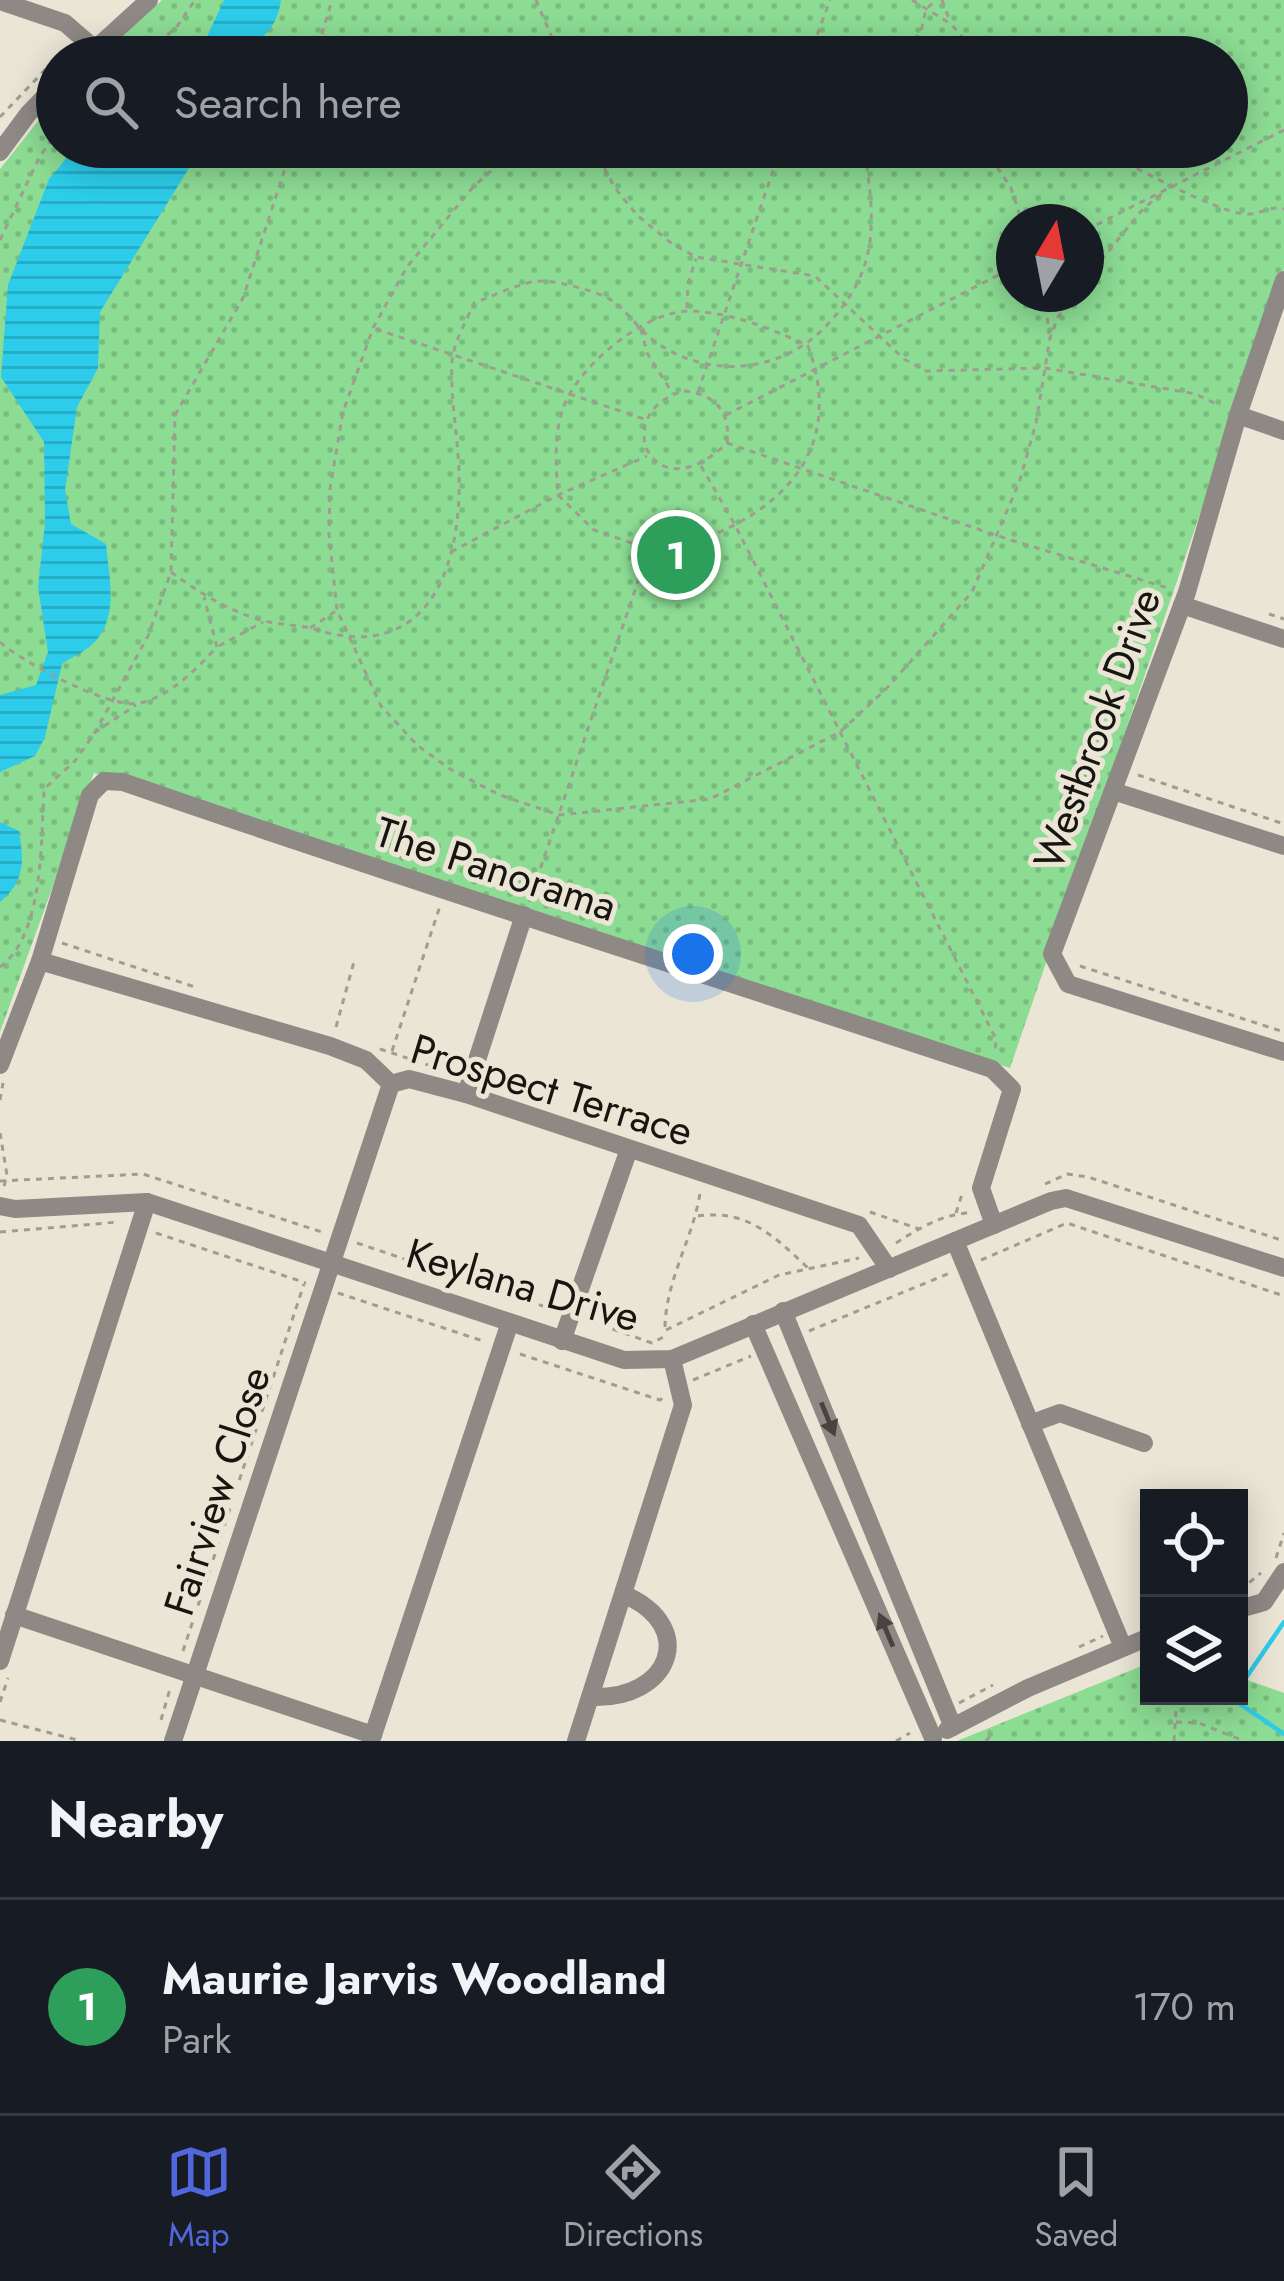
<!DOCTYPE html>
<style>
:root{--surface:#171b24;--page:#20242c;--text:#f1f3f6;--muted:#9ea1a6;--line:#363941;--accent:#5167dc}
body{margin:0;font-family:Jost,sans-serif;background:var(--page);color:var(--text)}
.controls{position:absolute;right:36px;bottom:36px;display:grid;overflow:hidden;border-radius:0px;box-shadow:0 6px 30px #0003}
.controls button{width:108px;height:108px;display:grid;place-items:center;padding:0;border:0;border-bottom:3px solid var(--line);background:var(--surface);color:var(--text);font:60px sans-serif}
.compass{position:absolute;left:996px;top:204px;width:108px;height:108px;border-radius:50%;background:var(--surface);box-shadow:0 6px 30px #0003;rotate:10deg}
.you{position:absolute;left:693px;top:954px;width:42px;height:42px;margin:-30px;border:9px solid #fff;border-radius:50%;background:#1a73e8;box-shadow:0 0 0 18px #1a73e833}
.badge{display:grid;place-items:center;width:78px;height:78px;border-radius:50%;background:var(--accent);color:#fff;font-size:39px;font-weight:700}
.pin{position:absolute;translate:-50% -50%;border:6px solid #fff;box-shadow:0 3px 12px #0006}
.list{margin:0;padding:0;list-style:none}
h2{display:flex;justify-content:space-between;align-items:center;height:156px;margin:0;padding:0 48px;font-size:51px}
h2 small{font-size:39px;font-weight:400;color:var(--muted)}
.list li{display:grid;grid-template-columns:78px 1fr auto;gap:36px;align-items:center;box-sizing:border-box;height:216px;padding:0 48px;border-top:3px solid var(--line)}
.list b{display:block;font-size:45px;white-space:nowrap}
.list p{margin:0;font-size:39px;white-space:nowrap;color:var(--muted)}
.list em{font-size:39px;font-style:normal;color:var(--muted)}
.icon{flex:none;width:66px;height:66px;fill:none;stroke:currentColor;stroke-width:2;stroke-linecap:round;stroke-linejoin:round}
.map{position:relative;flex:none;width:1284px;height:1741px;overflow:hidden}
.search{position:absolute;background:var(--surface);box-shadow:0 6px 30px #0003;left:36px;right:36px;top:36px;height:132px;display:flex;align-items:center;gap:30px;box-sizing:border-box;padding:0 42px;border-radius:66px;color:var(--muted);font-size:45px}
.sheet{height:372px;background:var(--surface)}
nav{display:flex;justify-content:space-around;align-items:center;box-sizing:border-box;height:168px;border-top:3px solid var(--line);background:var(--surface);font-size:33px;color:var(--muted)}
nav a{display:grid;justify-items:center;gap:6px}
nav .on{color:var(--accent)}
.map>svg:first-child{display:block}
</style>
<div class="map">
<svg width="1284" height="1741" viewBox="0 0 1284 1741">
<defs>
<pattern id="park-dots" width="8" height="8" patternUnits="userSpaceOnUse" patternTransform="scale(3)"><rect width="8" height="8" fill="#8cdc94"/><path d="M2 2h.1M6 6h.1" fill="none" stroke="#78bc7e" stroke-width="1.8" stroke-linecap="round"/></pattern>
<pattern id="water-rules" width="6" height="5" patternUnits="userSpaceOnUse" patternTransform="scale(3)"><rect width="6" height="5" fill="#2cccea"/><path d="M0 2.5h6" fill="none" stroke="#26aec8"/></pattern>
</defs>
<rect width="100%" height="100%" fill="#ebe5d6"/>
<!-- park -->
<g fill="url(#park-dots)" fill-rule="evenodd">
<path d="M162,0H1284V269L1010,1068L94,773L0,1032V169L57,97V147H1227V57H101ZM1014,222H1086V294H1014Z"/>
<polygon points="1149,1663 1149,1696 1239,1696 1239,1677 1284,1693 1284,1741 957,1741"/>
</g>
<!-- water -->
<g fill="url(#water-rules)">
<path d="M224,0H281C274,51 227,57 185,57L205,41Z"/>
<path d="M76,147H202L100,312L98,368L77,407L65,490L71,524L106,544C109,579 121,622 88,648C80,654 70,658 62,664L45,737L35,756L0,772V695L36,685L48,652L38,587L45,523L44,442L1,377L8,285L49,179Z"/>
<path d="M0,822L19,831C24,862 25,881 0,902Z"/>
</g>
<g fill="none" stroke-linecap="round" stroke-linejoin="round">
<!-- stream -->
<g stroke="#2cccea" stroke-width="4.5">
<polyline points="1239,1688 1284,1622"/>
<polyline points="1239,1693 1240,1704 1284,1734"/>
</g>
<!-- path -->
<g stroke="#a09c90" stroke-width="3" stroke-dasharray="6 6" stroke-linecap="butt">
<polyline points="536,0 560,57"/>
<polyline points="912,0 951,24 980,57"/>
<polyline points="942,0 950,21"/>
<polyline points="139,57 176,28 195,0"/>
<polyline points="315,57 332,0"/>
<polyline points="696,57 774,47 837,57"/>
<polyline points="809,57 830,0"/>
<polyline points="898,57 921,32 926,9 936,0"/>
<polyline points="0,117 65,49"/>
<polyline points="518,147 473,187 407,267 373,328 343,412 330,489 329,534 337,610 381,706 418,746 453,771 500,795 559,815 710,799 840,732 887,688 972,592 1019,483 1036,423 1050,338 1058,317 1075,294"/>
<polyline points="593,147 615,188 637,215 671,243 696,257 815,276 904,359 926,371 1045,368 1196,394 1220,406"/>
<polyline points="984,147 1011,188 1022,222"/>
<path d="M1094,147C1127,162 1216,213 1246,214C1261,215 1269,205 1284,209"/>
<polyline points="1086,230 1284,130"/>
<polyline points="0,240 39,158 57,131"/>
<polyline points="1086,279 1143,209 1165,191"/>
<polyline points="1045,294 1049,334"/>
<polyline points="687,308 688,283 696,259"/>
<polyline points="376,329 647,420"/>
<polyline points="641,329 647,353 673,394"/>
<path d="M684,391C715,394 731,412 727,443C652,516 607,412 684,391Z"/>
<polyline points="698,392 781,147"/>
<polyline points="726,415 1014,267"/>
<polyline points="727,443 998,536 1168,588"/>
<polyline points="701,466 734,523 996,1039 995,1050"/>
<polyline points="451,552 558,495 647,456"/>
<path d="M171,572C200,593 233,614 269,622C284,625 299,625 314,629C428,665 462,568 459,472C458,436 450,398 452,362C453,343 467,320 474,303C494,296 524,280 544,281C561,282 590,290 606,297C624,306 637,328 653,340C707,381 783,373 827,325C881,268 875,220 864,147"/>
<polyline points="1269,614 1284,619"/>
<polyline points="310,628 336,611"/>
<path d="M0,642C22,662 111,710 140,703C171,696 196,669 217,647L204,597"/>
<polyline points="219,646 263,622"/>
<polyline points="94,733 136,705"/>
<polyline points="1138,775 1284,824"/>
<path d="M529,902L649,549C670,544 695,542 715,534C799,498 841,436 808,346C770,328 733,313 691,311C647,310 584,362 566,401C553,429 556,465 558,495L594,530L649,549"/>
<polyline points="62,943 195,987"/>
<polyline points="1080,966 1284,1032"/>
<path d="M0,967C44,935 41,840 44,789L75,761L94,734L148,636L171,572L175,415L243,298L292,147"/>
<polyline points="336,1027 355,958"/>
<polyline points="380,1049 428,1065"/>
<polyline points="392,1051 440,906"/>
<polyline points="0,1100 3,1083"/>
<polyline points="0,1133 7,1175 3,1190"/>
<polyline points="0,1181 143,1174 325,1233"/>
<polyline points="1045,1184 1067,1174 1088,1177 1284,1241"/>
<polyline points="870,1212 919,1229"/>
<polyline points="956,1213 963,1191"/>
<path d="M698,1216C747,1209 774,1236 808,1268"/>
<polyline points="0,1232 118,1222"/>
<polyline points="156,1233 306,1283"/>
<polyline points="357,1243 552,1309"/>
<path d="M896,1243C918,1229 942,1214 969,1213"/>
<polyline points="981,1260 1067,1223 1284,1296"/>
<polyline points="338,1293 483,1341"/>
<polyline points="590,1321 652,1343 667,1335"/>
<path d="M665,1327C666,1279 693,1239 700,1193"/>
<polyline points="666,1330 779,1275 859,1258"/>
<polyline points="809,1331 950,1273"/>
<polyline points="520,1354 660,1400 664,1397"/>
<polyline points="693,1380 751,1356"/>
<polyline points="1276,1558 1284,1533"/>
<polyline points="1240,1590 1261,1573"/>
<polyline points="1079,1647 1103,1636"/>
<polyline points="183,1651 304,1284"/>
<polyline points="0,1702 8,1678"/>
<polyline points="959,1703 993,1685"/>
<polyline points="0,1720 81,1741"/>
<polyline points="161,1720 170,1689"/>
<polyline points="1176,1722 1199,1723 1244,1741"/>
<polyline points="896,1741 910,1733"/>
<polyline points="986,1741 991,1735 989,1730"/>
<polyline points="1174,1741 1177,1696"/>
</g>
<!-- minor -->
<g stroke="#8e8984" stroke-width="18">
<polyline points="0,1 65,23 95,49"/>
<polyline points="90,54 149,0"/>
<polyline points="0,152 28,114 57,84"/>
<polyline points="1284,280 1238,415 1187,592 1052,954 1068,984 1284,1052"/>
<polyline points="1238,415 1284,431"/>
<polyline points="1182,605 1284,639"/>
<polyline points="1113,791 1284,846"/>
<polyline points="40,961 330,1046 366,1060 391,1084 409,1079 466,1094 859,1225 889,1269"/>
<path d="M0,1065L40,961L90,795L104,781L123,782C411,882 702,973 992,1069L1012,1089L981,1188L994,1225"/>
<polyline points="466,1094 524,915"/>
<polyline points="0,1206 15,1209 147,1202 624,1360 672,1359 1051,1201 1066,1198 1284,1268"/>
<polyline points="955,1241 1122,1645"/>
<polyline points="783,1311 953,1727"/>
<polyline points="753,1324 933,1738"/>
<polyline points="562,1341 629,1149"/>
<polyline points="1030,1424 1060,1413 1144,1443"/>
<polyline points="1239,1609 1264,1602 1284,1572"/>
<polyline points="14,1615 373,1735"/>
<polyline points="0,1661 147,1202"/>
<path d="M591,1697C671,1700 698,1627 625,1595"/>
<polyline points="947,1730 1028,1688 1149,1637"/>
<polyline points="173,1741 391,1084"/>
<polyline points="371,1741 509,1325"/>
<polyline points="576,1741 683,1405 672,1359"/>
</g>
</g>
<!-- one-way arrows -->
<defs><path id="oneway-solid" d="M-6-.8H1V-3.2L6.5 0L1 3.2V.8H-6Z" transform="scale(3)"/></defs>
<g fill="#47433e">
<use href="#oneway-solid" transform="translate(828 1419) rotate(68)"/>
<use href="#oneway-solid" transform="translate(886 1630) rotate(-113)"/>
</g>
<g text-anchor="middle" dominant-baseline="central" stroke-width="10" stroke-linejoin="round" paint-order="stroke">
<!-- street labels -->
<g font-size="42" fill="#17150f" stroke="#ebe5d6">
<text transform="translate(1097 729) rotate(-70)">Westbrook Drive</text>
<text transform="translate(496 869) rotate(18)">The Panorama</text>
<text transform="translate(552 1090) rotate(17)">Prospect Terrace</text>
<text transform="translate(523 1285) rotate(16)">Keylana Drive</text>
<text transform="translate(217 1491) rotate(-72)">Fairview Close</text>
</g>
</g>
</svg>
<div class="controls">
<button><svg class="icon" aria-label="locate" viewBox="0 0 24 24"><circle cx="12" cy="12" r="6"/><path d="M12 2v4M12 18v4M2 12h4M18 12h4"/></svg></button>
<button><svg class="icon" aria-label="layers" viewBox="0 0 24 24"><path d="M12 4l9 5-9 5-9-5zM3 14l9 5 9-5"/></svg></button>
</div>
<svg class="compass" viewBox="-18 -18 36 36"><path d="M0-13l5 13h-10z" fill="#e53935"/><path d="M0 13l5-13h-10z" fill="#9ea1a6"/></svg>
<div class="you"></div>
<div class="pin badge" style="left:676px;top:555px;background:#2e9e5b">1</div>
<div class="search"><svg class="icon" aria-label="search" viewBox="0 0 24 24"><circle cx="10" cy="10" r="6"/><path d="M15 15l6 6"/></svg>Search here</div>
</div>
<section class="sheet">
<h2>Nearby<small></small></h2>
<ul class="list">
<li><span class="badge" style="background:#2e9e5b">1</span><div><b>Maurie Jarvis Woodland</b><p>Park</p></div><em>170 m</em></li>
</ul>
</section>
<nav>
<a class="on"><svg class="icon" aria-label="map" viewBox="0 0 24 24"><path d="M3 6l6-2 6 2 6-2v14l-6 2-6-2-6 2zM9 4v14M15 6v14"/></svg>Map</a>
<a><svg class="icon" aria-label="directions" viewBox="0 0 24 24"><path d="M12 3l9 9-9 9-9-9zM9 14v-3h6M13 9l2 2-2 2"/></svg>Directions</a>
<a><svg class="icon" aria-label="saved" viewBox="0 0 24 24"><path d="M7 4h10v16l-5-4-5 4z"/></svg>Saved</a>
</nav>
